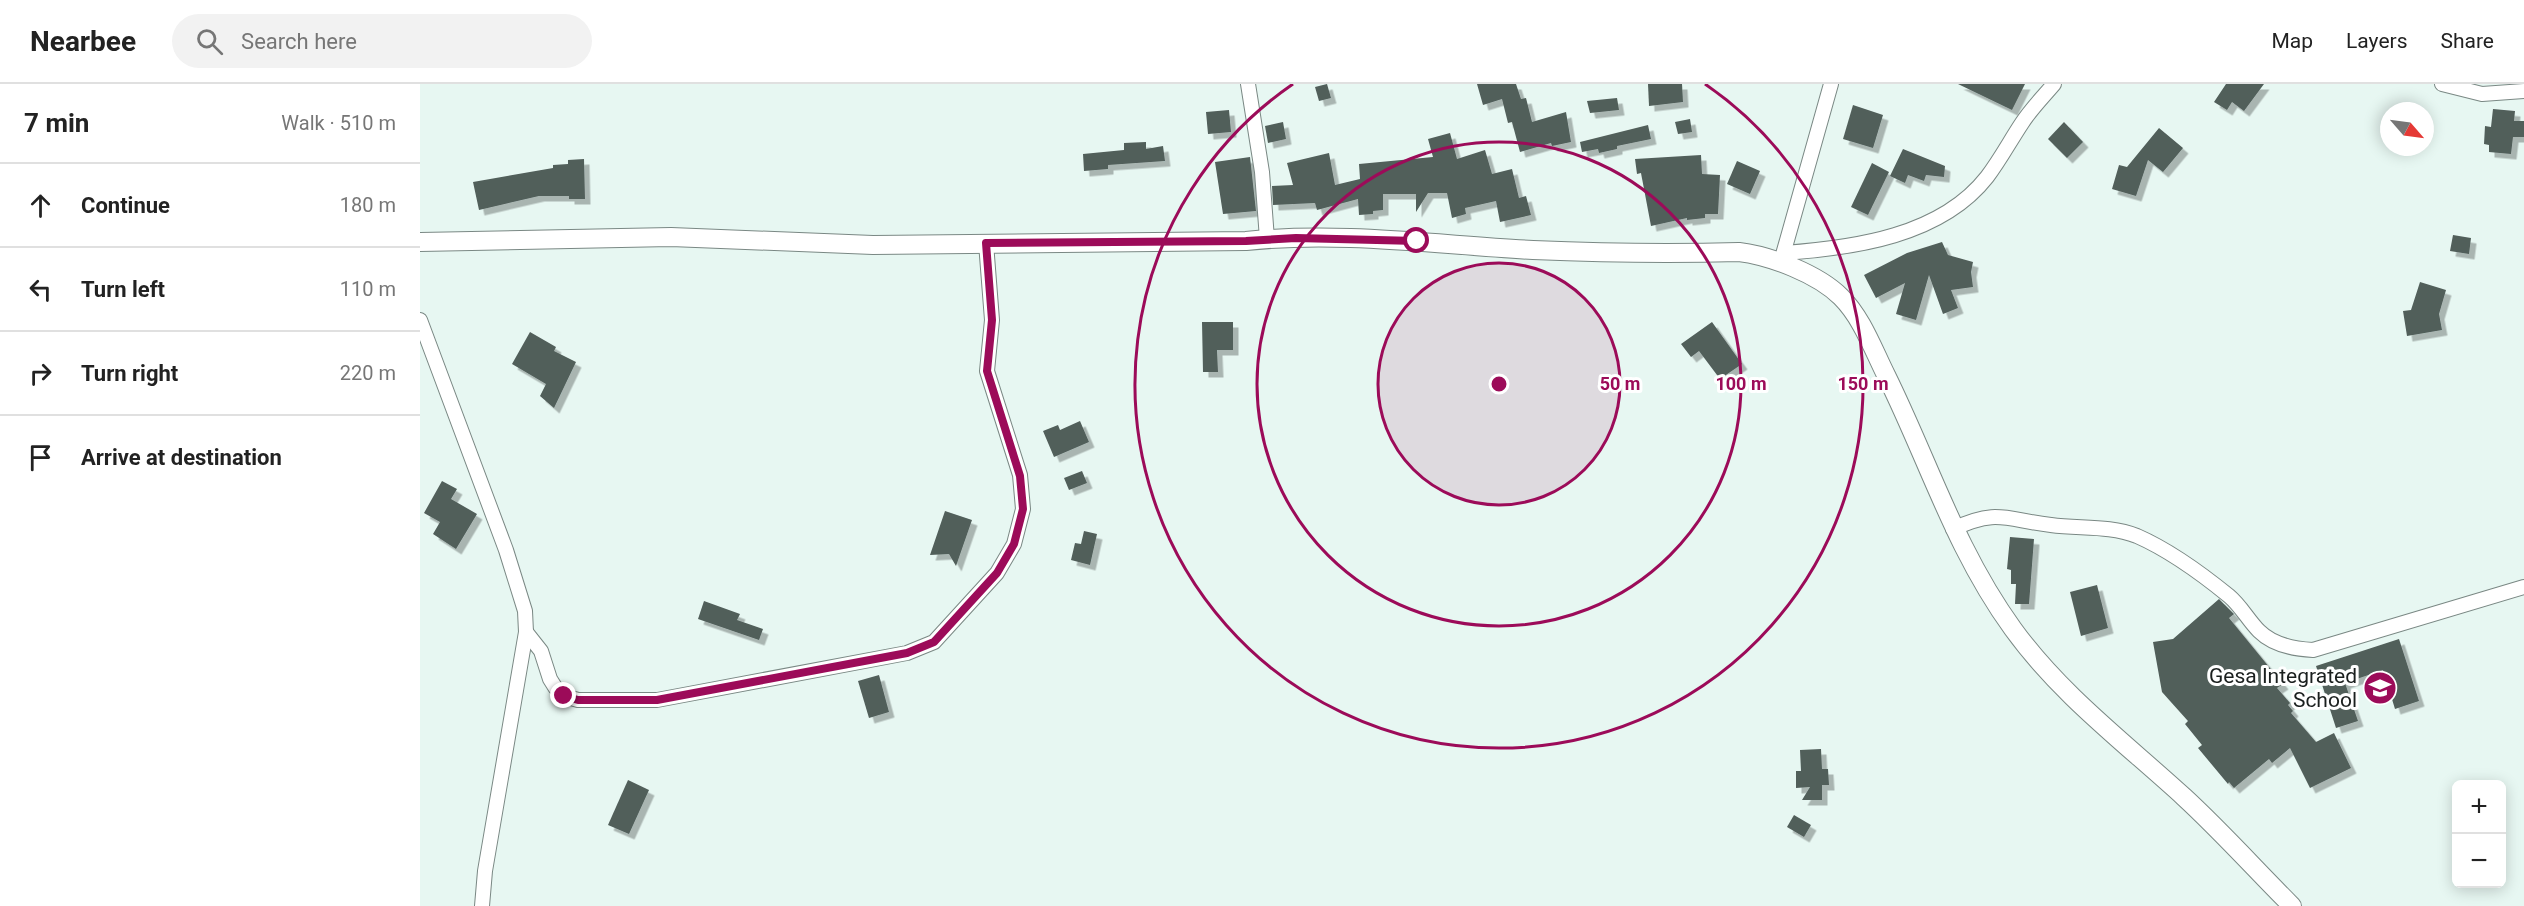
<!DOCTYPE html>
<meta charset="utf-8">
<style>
:root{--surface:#fff;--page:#f2f2f2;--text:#222;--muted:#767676;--line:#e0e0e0}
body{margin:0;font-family:Roboto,sans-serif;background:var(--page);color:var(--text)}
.controls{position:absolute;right:18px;bottom:18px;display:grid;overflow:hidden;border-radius:9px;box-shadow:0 3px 15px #0003}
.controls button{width:54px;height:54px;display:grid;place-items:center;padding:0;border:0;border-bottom:2px solid var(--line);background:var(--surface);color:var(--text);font:30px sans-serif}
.compass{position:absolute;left:1960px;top:18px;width:54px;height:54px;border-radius:50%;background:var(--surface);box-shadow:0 3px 15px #0003;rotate:118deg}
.stop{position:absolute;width:18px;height:18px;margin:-14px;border:4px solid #9c0b59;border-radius:50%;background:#fff}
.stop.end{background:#9c0b59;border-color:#fff;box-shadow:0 2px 6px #0008}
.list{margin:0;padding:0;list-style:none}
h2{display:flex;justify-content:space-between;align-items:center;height:78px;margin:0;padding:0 24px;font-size:26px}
h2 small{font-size:20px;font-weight:400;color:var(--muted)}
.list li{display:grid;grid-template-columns:39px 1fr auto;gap:18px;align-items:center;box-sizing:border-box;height:84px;padding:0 24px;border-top:2px solid var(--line)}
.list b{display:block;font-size:22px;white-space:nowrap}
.list em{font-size:20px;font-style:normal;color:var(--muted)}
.icon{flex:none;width:33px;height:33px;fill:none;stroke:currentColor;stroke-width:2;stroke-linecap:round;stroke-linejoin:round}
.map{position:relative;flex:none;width:2104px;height:822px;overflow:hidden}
header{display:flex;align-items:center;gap:36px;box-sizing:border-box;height:84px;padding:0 30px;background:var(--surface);border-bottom:2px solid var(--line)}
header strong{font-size:28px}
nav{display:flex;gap:33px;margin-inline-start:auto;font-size:21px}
.search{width:420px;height:54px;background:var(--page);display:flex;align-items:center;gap:15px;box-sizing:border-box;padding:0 21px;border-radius:33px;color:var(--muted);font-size:22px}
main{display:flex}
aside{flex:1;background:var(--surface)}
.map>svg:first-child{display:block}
</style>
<header>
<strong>Nearbee</strong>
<div class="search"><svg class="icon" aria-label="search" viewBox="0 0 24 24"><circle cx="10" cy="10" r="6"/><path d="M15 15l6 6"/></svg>Search here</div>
<nav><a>Map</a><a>Layers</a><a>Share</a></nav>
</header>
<main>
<aside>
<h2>7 min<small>Walk · 510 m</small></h2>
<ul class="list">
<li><svg class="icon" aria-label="ahead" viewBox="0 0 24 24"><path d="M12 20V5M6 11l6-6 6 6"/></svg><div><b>Continue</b></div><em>180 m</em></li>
<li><svg class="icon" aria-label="left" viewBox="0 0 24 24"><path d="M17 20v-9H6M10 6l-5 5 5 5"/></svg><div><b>Turn left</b></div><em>110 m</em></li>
<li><svg class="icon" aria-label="right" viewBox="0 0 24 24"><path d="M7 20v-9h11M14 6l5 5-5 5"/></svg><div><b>Turn right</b></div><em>220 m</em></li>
<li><svg class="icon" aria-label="arrive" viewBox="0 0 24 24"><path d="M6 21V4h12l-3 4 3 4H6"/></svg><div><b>Arrive at destination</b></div></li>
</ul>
</aside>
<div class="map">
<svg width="2104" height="822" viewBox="0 0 2104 822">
<defs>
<filter id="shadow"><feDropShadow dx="5.5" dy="5.5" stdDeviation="0" flood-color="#0004"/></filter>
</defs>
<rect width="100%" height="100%" fill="#e7f7f2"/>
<!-- building -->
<g fill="#515e5a" filter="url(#shadow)">
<polygon points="907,0 911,14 899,17 895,3"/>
<polygon points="1057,0 1096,0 1101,15 1106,14 1112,38 1146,28 1151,58 1132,62 1131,59 1100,68 1092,38 1088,39 1082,15 1063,21"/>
<polygon points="1228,0 1262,0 1263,18 1229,22"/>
<polygon points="1538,0 1605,0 1592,26"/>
<polygon points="1806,0 1844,0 1824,27 1812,18 1807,26 1794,18"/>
<polygon points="1197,14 1199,26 1170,29 1167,17"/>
<polygon points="1433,21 1463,31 1453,64 1423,55"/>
<polygon points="2073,25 2095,27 2094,37 2104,37 2104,53 2093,53 2091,70 2069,68 2069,61 2064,60 2065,42 2071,43"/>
<polygon points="809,26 811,48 788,50 786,28"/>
<polygon points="1270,35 1272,48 1258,50 1255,38"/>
<polygon points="863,38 866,55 848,59 845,42"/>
<polygon points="1644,38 1663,58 1647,74 1628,55"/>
<polygon points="1228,41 1231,55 1197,62 1197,65 1179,69 1178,65 1162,68 1160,58"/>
<polygon points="1739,44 1763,64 1743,88 1728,76 1716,112 1692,105 1699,81 1707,83"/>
<polygon points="1030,49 1037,75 1065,66 1072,90 1092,85 1099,114 1106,112 1111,131 1080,138 1076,117 1045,124 1046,130 1032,134 1027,109 1008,109 996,128 996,110 963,110 963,126 953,127 953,130 939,131 938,115 897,126 895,119 853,121 852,102 873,101 867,79 909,69 915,101 940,95 939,80 1013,73 1008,55"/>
<polygon points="726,58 726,65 743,62 745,77 688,81 688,85 664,87 663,70 704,66 704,59"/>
<polygon points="1483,65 1525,82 1524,93 1506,91 1504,97 1488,91 1485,99 1470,92"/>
<polygon points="1281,71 1282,90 1300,91 1298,130 1285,130 1285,134 1267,136 1267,134 1231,142 1221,89 1217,90 1215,75"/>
<polygon points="830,73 836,127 803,130 795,78"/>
<polygon points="164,75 165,115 149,115 149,112 119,112 59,126 53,98 133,84 133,81 148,80 148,76"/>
<polygon points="1317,77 1340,87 1330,110 1307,100"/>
<polygon points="1452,79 1469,88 1448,131 1431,123"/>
<polygon points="2033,151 2051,154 2049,170 2030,167"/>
<polygon points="1522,158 1528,171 1553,178 1551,188 1553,203 1531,206 1538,224 1523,230 1509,191 1496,236 1476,230 1485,199 1456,214 1444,191 1487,169"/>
<polygon points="2000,198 2026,206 2019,230 2022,246 1987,252 1983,227 1991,226"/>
<polygon points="782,238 813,238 813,266 797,266 798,288 783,288"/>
<polygon points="1292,238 1322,280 1300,295 1279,267 1271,273 1261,260"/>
<polygon points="110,248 136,263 134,267 156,278 134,324 120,312 126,300 92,280"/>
<polygon points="660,337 669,358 634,373 623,347 638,341 640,346"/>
<polygon points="662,387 667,399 649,406 644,394"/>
<polygon points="22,397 37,405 31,415 57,430 36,465 13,450 20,438 4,429"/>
<polygon points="525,427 552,436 536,482 529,470 510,471"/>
<polygon points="664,447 677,450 670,481 651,476 655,459 661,460"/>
<polygon points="1590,453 1614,455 1609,520 1595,520 1596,500 1591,500 1591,486 1587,485"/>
<polygon points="1677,501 1688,544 1661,552 1650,508"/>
<polygon points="1799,515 1814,530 1809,534 1863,600 1857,604 1870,619 1868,621 1873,627 1871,629 1896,658 1914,649 1931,684 1890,704 1870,664 1852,679 1849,675 1814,704 1809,698 1808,700 1778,664 1782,661 1765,640 1768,637 1742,608 1733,558 1753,555"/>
<polygon points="284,517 320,530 317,536 343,545 339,556 278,535"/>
<polygon points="1979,555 1999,617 1975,625 1963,586 1925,599 1938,637 1916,644 1896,582"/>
<polygon points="459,591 469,628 449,634 438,597"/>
<polygon points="1401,665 1402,685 1408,685 1409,701 1402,701 1402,716 1382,716 1390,703 1376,704 1376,687 1381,687 1380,666"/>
<polygon points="208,696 229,706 209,750 188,741"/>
<polygon points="1374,731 1391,741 1384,753 1367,743"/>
</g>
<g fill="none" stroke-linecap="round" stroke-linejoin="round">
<defs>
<g id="street">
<polyline points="828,0 842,88 847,155"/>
<polyline points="2022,0 2062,10 2104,7"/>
<path d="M1364,169C1434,164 1521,152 1567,93C1580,76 1590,57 1602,39C1611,25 1623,13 1634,0"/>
<polyline points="1362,174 1411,0"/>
<polyline points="0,236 86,466 105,527 106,548 65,787 62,822"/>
<path d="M1533,445C1578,424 1586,436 1631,441C1660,445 1689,441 1717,452C1749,466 1782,490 1809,512C1821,522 1828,536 1839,547C1853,561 1874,565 1893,566L2104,503"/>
<polyline points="106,548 121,567 130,595 135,603 144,612 158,616 237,616 487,569 514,558 577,489 594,460 603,425 600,391 567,287 572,236 566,159"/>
</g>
<path id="secondary" d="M0,158L251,153L453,161L826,157C921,147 1018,161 1113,166C1182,169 1251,170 1319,168C1351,172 1398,190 1421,213C1442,234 1453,265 1466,291C1509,378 1535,465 1593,545C1640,610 1705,659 1764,713C1801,747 1836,786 1872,822"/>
</defs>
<!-- street casing -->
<use href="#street" stroke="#7a8884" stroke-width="16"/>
<!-- secondary casing -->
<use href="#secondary" stroke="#7a8884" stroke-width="20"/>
<!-- street -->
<use href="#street" stroke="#fff" stroke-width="14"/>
<!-- secondary -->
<use href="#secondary" stroke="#fff" stroke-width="18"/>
</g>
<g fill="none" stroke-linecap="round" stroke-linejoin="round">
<!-- route -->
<polyline stroke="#9c0b59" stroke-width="8" points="144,612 158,616 237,616 487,569 514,558 577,489 594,460 603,425 600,392 567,287 572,236 566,159 826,157 876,154 997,157"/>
</g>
<!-- distance rings -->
<circle cx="1079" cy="300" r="121" fill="#9c0b59" fill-opacity=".12"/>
<g fill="none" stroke="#9c0b59" stroke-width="3">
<circle cx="1079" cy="300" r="121"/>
<circle cx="1079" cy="300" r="242"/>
<path d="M1285 0A364 364 0 1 1 873 0"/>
</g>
<!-- icons -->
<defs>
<symbol id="school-disc" viewBox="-11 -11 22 22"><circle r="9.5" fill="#9c0b59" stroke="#fff"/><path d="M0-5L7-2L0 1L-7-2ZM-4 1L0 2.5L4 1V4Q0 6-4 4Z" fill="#fff"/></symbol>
</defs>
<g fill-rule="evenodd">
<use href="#school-disc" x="1941" y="585" width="38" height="38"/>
</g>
<g text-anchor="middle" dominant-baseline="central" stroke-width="6" stroke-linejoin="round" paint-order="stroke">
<!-- poi labels -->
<g font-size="21" fill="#1a1f1e" stroke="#fff" text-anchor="end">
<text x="1937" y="592">Gesa Integrated<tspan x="1937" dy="24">School</tspan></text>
</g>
</g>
<circle cx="1079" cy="300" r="9" fill="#9c0b59" stroke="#fff" stroke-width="3"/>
<g font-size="18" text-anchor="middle" font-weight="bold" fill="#9c0b59" stroke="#fff" stroke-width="6" stroke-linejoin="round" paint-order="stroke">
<text x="1200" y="306">50 m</text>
<text x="1321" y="306">100 m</text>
<text x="1443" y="306">150 m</text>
</g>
</svg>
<div class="controls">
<button>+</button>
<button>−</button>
</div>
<svg class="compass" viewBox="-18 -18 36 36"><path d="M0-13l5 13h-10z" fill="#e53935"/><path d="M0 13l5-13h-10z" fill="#767676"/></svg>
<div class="stop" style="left:997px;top:157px"></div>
<div class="stop end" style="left:144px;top:612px"></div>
</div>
</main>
